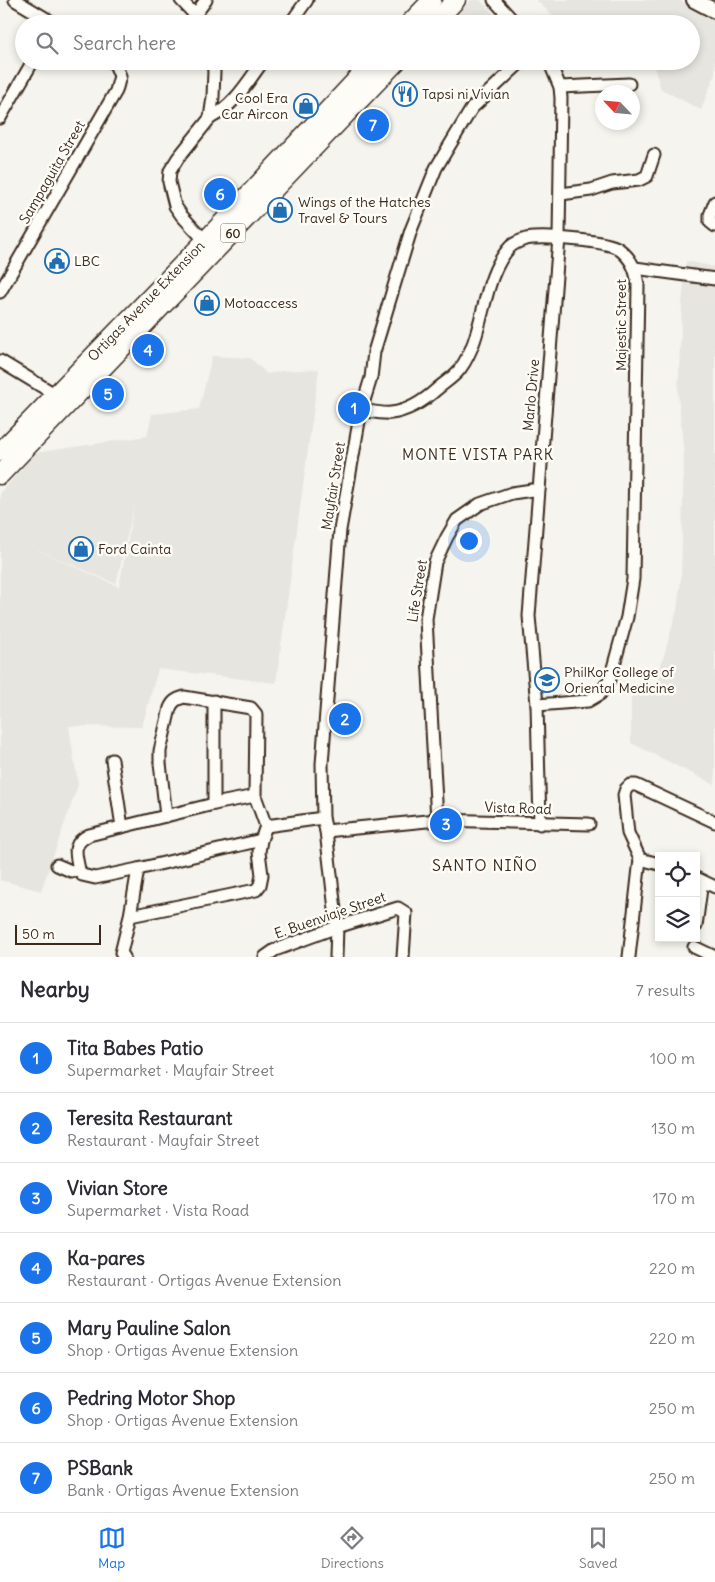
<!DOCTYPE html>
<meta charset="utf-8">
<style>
:root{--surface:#fff;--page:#f2f2f3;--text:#2b2b33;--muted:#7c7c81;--line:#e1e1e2;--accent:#1a73e8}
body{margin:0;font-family:Delius,sans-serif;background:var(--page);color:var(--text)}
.controls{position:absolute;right:15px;bottom:15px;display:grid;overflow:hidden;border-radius:0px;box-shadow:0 2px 8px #0003}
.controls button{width:45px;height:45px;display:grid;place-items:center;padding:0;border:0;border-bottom:1px solid var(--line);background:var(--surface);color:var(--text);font:25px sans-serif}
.compass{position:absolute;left:595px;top:85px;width:45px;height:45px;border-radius:50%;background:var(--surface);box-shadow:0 2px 8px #0003;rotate:296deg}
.scale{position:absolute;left:15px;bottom:12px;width:86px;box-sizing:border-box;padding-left:5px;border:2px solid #3b2a1e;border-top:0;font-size:14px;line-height:18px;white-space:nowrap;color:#3b2a1e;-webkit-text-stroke:4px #fdfcf7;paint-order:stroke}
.you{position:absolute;left:468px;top:540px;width:18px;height:18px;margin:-12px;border:4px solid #fff;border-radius:50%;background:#1a73e8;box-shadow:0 0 0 8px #1a73e833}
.badge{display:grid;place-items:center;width:32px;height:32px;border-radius:50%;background:var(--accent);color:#fff;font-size:16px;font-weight:700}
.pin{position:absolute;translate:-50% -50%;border:2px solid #fff;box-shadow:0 1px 5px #0006}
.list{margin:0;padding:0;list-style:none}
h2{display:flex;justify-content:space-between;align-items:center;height:65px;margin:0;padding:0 20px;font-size:21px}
h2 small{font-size:16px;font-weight:400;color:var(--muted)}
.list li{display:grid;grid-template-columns:32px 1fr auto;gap:15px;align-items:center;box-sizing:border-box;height:70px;padding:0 20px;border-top:1px solid var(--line)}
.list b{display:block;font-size:19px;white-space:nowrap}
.list p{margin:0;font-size:16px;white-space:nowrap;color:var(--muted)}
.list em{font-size:16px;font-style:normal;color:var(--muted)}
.icon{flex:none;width:28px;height:28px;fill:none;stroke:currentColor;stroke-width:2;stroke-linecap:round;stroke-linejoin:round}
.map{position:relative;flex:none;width:715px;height:957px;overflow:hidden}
.search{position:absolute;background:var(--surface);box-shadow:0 2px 8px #0003;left:15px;right:15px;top:15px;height:55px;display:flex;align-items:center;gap:12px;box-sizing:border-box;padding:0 18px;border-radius:28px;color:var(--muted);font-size:19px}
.sheet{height:555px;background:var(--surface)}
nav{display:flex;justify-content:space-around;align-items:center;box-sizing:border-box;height:70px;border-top:1px solid var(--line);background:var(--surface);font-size:14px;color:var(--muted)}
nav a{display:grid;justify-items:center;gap:2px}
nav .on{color:var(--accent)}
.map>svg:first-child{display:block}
</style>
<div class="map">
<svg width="715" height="957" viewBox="0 0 715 957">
<rect width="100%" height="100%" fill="#f5f4ee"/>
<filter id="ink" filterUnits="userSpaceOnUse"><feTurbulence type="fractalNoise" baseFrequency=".02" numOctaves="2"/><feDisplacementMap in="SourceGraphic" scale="10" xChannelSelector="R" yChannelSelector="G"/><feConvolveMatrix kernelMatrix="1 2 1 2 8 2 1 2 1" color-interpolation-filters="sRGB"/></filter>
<g filter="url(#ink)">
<!-- built -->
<g fill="#e7e5df" fill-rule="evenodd">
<polygon points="471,0 480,0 500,20 496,24 449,24"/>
<polygon points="536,0 679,0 696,10 715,18 715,74 701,110 661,89 652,61 691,61 691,24 640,24 639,22 622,21 619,24 561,24"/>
<polygon points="686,261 715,267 715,785 631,743 631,689 655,686 677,610 681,578 684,457 678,393 682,304"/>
<path d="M212,356L250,358L267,374L281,371L319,369L276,683L158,669L142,727L69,726L78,785L41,891L0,880V494L35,453L147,436L152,414L199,409ZM135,502L119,587L27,545L116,584Z"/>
</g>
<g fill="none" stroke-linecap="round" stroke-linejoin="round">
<defs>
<g id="minor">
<polyline points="15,0 55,24"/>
<polyline points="181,0 195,15 199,24"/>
<polyline points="494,0 516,24"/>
<polyline points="195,15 206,0"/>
<polyline points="290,24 307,0"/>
<polyline points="560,87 629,84"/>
<polyline points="0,118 33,61"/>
<path d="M210,118C234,106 247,83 263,61"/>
<polyline points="561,194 591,190 612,183 639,180 647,176 654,155"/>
<polyline points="715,202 710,215 710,222 715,226"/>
<polyline points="209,245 182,216 175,206 169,182 170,171 178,158 210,118 213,97 214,71 212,61"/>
<polyline points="635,268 715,279"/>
<polyline points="0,292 116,91 120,76 115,64 110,61"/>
<polyline points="0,361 61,398"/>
<path d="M361,410C370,411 381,414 391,413C408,411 425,400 437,389C444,383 454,377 460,369C486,334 480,280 510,247C513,244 521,240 526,239C543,236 606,240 619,249C632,259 636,270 638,285L633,579L627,617L610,679L600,694L588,701L537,705"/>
<polyline points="214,701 214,804"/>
<polyline points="112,760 122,827"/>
<polyline points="437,820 426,619 435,562 447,537 457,520 480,504 512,493 539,489"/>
<polyline points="540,824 537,705 529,616 559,238 561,98 560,87 549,61"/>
<polyline points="266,826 323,818"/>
<polyline points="326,831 437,820 589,824"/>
<polyline points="659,864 640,859 628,833 624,795 626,789 630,785 636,785 715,822"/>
<polyline points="57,865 71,871 79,870 82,875 95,878 138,869 261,840"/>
<path d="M79,870C76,853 71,844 89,835L214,804L255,796"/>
<polyline points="696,878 715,887"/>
<path d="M130,916L256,890L260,885L262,875L259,852L261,840L266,826L255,796L256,714L251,708L184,697C177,699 173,701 170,708L160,751V763L166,816"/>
<polyline points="696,926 702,881"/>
<polyline points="694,947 715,957"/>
<polyline points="124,957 121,953 130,916 138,869"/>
<polyline points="265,957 275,950 337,927 398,908 406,913 403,957"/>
<polyline points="336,957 337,927 326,831 323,818 322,764 340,530 361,410 371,378 374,352 411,230 436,168 472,108 522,61"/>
<polyline points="629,957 640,859"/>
</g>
<polyline id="tertiary" points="694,0 715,11"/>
<g id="primary">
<polyline points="409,24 432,0"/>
<polyline points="433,24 456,0"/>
<polyline points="0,452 205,241 374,61"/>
<polyline points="0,475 397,61"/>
</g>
</defs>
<!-- minor casing -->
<use href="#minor" stroke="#3b2a1e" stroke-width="15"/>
<!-- tertiary casing -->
<use href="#tertiary" stroke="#3b2a1e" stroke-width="18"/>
<!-- primary casing -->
<use href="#primary" stroke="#3b2a1e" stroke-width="21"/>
<!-- minor -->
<use href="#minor" stroke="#fdfcf7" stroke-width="11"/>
<!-- tertiary -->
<use href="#tertiary" stroke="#fdfcf7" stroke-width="14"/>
<!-- primary -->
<use href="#primary" stroke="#fdfcf7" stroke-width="18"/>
</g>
</g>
<!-- icons -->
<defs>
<symbol id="restaurant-ring" viewBox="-11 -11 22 22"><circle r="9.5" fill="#fdfcf7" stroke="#1f6fb2" stroke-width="1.5"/><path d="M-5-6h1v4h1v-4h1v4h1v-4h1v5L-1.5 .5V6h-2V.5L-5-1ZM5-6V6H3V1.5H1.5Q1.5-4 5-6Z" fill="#1f6fb2"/></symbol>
<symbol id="shop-ring" viewBox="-11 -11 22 22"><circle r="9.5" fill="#fdfcf7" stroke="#1f6fb2" stroke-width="1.5"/><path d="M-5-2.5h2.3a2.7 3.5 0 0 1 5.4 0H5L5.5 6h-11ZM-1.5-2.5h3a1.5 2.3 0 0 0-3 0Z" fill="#1f6fb2"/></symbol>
<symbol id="civic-ring" viewBox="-11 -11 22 22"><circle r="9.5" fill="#fdfcf7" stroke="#1f6fb2" stroke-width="1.5"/><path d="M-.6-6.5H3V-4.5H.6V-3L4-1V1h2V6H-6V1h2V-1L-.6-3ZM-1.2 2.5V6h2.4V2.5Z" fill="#1f6fb2"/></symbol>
<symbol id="university-ring" viewBox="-11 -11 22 22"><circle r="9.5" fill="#fdfcf7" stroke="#1f6fb2" stroke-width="1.5"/><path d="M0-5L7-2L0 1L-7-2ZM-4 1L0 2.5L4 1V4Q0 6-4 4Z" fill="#1f6fb2"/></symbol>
</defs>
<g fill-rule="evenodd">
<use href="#restaurant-ring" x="391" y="80" width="28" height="28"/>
<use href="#shop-ring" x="292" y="92" width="28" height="28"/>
<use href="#shop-ring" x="266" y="196" width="28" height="28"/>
<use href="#civic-ring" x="43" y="247" width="28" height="28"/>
<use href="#shop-ring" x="193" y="289" width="28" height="28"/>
<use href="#shop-ring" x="67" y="535" width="28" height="28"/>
<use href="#university-ring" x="533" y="666" width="28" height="28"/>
</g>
<g text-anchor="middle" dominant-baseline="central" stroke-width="5" stroke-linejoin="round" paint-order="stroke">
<!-- shield labels -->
<rect fill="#fdfcf7" stroke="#75695f" stroke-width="1" x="220.5" y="223.5" width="25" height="19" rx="4"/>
<g font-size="12" font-weight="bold" fill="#3b2a1e">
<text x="233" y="233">60</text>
</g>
<!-- poi labels -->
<g font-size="14" fill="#3b2a1e" stroke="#fdfcf7" text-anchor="start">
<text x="422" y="94">Tapsi ni Vivian</text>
<text x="288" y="98" text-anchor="end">Cool Era<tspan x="288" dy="16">Car Aircon</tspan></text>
<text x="298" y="202">Wings of the Hatches<tspan x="298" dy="16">Travel &amp; Tours</tspan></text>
<text x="74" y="261">LBC</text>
<text x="224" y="303">Motoaccess</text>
<text x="98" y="549">Ford Cainta</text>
<text x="564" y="672">PhilKor College of<tspan x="564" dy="16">Oriental Medicine</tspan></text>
</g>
<!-- street labels -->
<g font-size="14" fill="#3b2a1e" stroke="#fdfcf7">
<text transform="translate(52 172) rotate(-60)">Sampaguita Street</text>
<text transform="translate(146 301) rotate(-46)">Ortigas Avenue Extension</text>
<text transform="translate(621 325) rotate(-90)">Majestic Street</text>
<text transform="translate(531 395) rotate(-85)">Marlo Drive</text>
<text transform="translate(333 486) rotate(-81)">Mayfair Street</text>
<text transform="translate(417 591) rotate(-81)">Life Street</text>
<text transform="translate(518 808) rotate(2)">Vista Road</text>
<text transform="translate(330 915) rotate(-19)">E. Buenviaje Street</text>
</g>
<!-- neighbourhood labels -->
<g font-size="15" letter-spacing="1" fill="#3b2a1e" stroke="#fdfcf7">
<text x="478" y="454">MONTE VISTA PARK</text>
</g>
<!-- quarter labels -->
<g font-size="16" letter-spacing="1" fill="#3b2a1e" stroke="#fdfcf7">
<text x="485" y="865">SANTO NIÑO</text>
</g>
</g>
</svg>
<div class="controls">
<button><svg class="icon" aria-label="locate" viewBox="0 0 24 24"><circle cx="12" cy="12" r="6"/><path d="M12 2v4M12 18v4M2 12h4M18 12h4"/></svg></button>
<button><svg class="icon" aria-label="layers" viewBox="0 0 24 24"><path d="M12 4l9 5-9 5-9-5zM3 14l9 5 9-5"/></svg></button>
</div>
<svg class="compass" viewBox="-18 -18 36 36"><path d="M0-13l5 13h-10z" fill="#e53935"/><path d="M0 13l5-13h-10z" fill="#7c7c81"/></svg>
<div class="scale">50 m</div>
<div class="you"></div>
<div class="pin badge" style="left:354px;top:408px">1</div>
<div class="pin badge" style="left:345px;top:719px">2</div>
<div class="pin badge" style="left:446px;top:824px">3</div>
<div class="pin badge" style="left:148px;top:350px">4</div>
<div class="pin badge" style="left:108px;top:394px">5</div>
<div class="pin badge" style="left:220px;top:194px">6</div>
<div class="pin badge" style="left:373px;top:125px">7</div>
<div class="search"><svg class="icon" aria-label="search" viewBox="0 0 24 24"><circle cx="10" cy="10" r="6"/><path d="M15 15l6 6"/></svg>Search here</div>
</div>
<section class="sheet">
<h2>Nearby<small>7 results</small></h2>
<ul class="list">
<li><span class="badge">1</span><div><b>Tita Babes Patio</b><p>Supermarket · Mayfair Street</p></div><em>100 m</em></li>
<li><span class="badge">2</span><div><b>Teresita Restaurant</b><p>Restaurant · Mayfair Street</p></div><em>130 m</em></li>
<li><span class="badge">3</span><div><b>Vivian Store</b><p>Supermarket · Vista Road</p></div><em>170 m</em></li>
<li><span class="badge">4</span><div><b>Ka-pares</b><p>Restaurant · Ortigas Avenue Extension</p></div><em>220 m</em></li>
<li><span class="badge">5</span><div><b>Mary Pauline Salon</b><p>Shop · Ortigas Avenue Extension</p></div><em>220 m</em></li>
<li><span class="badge">6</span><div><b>Pedring Motor Shop</b><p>Shop · Ortigas Avenue Extension</p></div><em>250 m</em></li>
<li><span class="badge">7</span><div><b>PSBank</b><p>Bank · Ortigas Avenue Extension</p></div><em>250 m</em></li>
</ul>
</section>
<nav>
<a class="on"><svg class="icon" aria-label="map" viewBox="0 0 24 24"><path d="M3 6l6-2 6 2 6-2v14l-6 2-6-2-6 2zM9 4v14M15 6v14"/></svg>Map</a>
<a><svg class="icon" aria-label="directions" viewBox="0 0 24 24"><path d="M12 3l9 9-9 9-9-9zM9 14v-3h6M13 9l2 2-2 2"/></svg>Directions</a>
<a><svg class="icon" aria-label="saved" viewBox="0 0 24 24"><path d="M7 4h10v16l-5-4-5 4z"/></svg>Saved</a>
</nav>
